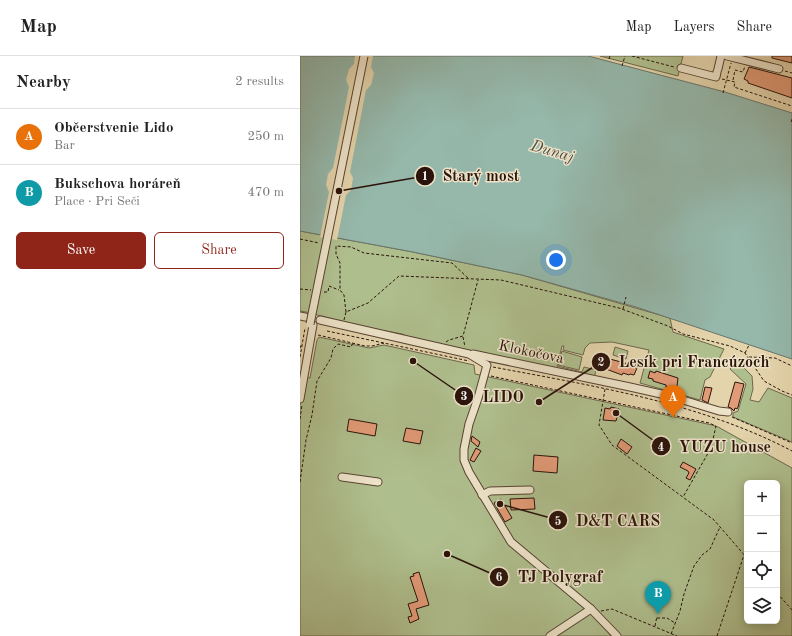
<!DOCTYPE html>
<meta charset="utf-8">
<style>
:root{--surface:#fff;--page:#f6f6f6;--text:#222;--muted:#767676;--line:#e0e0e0;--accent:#8f2418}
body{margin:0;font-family:"Old Standard TT",serif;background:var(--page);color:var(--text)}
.controls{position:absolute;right:12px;bottom:12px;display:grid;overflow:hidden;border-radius:6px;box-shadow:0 2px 10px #0003}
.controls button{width:36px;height:36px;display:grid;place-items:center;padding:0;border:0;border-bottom:1px solid var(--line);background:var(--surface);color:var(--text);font:20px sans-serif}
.you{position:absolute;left:256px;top:204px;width:14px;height:14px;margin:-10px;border:3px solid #fff;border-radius:50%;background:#1a73e8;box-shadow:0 0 0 6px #1a73e833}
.badge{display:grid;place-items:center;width:26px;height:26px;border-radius:50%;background:var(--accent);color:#fff;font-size:13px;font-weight:700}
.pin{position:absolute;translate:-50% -33px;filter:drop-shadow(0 1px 2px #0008)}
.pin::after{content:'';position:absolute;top:21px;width:14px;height:12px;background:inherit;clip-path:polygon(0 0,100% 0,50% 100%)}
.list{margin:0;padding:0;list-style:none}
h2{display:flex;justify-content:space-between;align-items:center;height:52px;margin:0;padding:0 16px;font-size:17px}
h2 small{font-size:13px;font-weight:400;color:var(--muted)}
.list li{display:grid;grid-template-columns:26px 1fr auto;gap:12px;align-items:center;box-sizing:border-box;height:56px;padding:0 16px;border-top:1px solid var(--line)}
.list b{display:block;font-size:15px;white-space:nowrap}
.list p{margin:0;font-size:13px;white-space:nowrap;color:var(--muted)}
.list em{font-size:13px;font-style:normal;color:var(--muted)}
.actions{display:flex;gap:8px;padding:12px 16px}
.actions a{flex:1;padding:9px 0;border:1px solid var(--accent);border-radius:6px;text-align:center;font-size:14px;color:var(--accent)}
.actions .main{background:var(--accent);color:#fff}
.icon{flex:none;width:22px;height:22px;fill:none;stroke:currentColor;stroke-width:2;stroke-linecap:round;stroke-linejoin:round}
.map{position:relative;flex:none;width:492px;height:580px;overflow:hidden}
header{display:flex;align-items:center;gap:24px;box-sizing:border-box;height:56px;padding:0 20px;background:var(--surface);border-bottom:1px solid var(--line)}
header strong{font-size:19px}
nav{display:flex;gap:22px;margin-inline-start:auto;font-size:14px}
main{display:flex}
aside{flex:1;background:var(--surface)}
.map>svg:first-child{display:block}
</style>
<header>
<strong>Map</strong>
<nav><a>Map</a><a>Layers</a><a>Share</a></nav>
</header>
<main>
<aside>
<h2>Nearby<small>2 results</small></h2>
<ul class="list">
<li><span class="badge" style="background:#e8710a">A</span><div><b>Občerstvenie Lido</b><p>Bar</p></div><em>250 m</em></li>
<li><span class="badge" style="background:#0f9aa8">B</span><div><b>Bukschova horáreň</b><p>Place · Pri Seči</p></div><em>470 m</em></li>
</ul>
<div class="actions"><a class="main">Save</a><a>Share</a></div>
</aside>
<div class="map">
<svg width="492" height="580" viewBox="0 0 492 580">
<rect width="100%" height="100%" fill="#e4d4ac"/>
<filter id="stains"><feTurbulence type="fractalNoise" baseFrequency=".005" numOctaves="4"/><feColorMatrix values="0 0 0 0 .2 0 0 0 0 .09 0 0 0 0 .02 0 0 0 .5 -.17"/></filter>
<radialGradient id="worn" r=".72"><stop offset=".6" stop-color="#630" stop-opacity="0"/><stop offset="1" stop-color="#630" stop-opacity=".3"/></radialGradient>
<!-- green -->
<g fill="#afbe8d" stroke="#6c684c" fill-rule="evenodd">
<polygon points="300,0 383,0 378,20"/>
<polygon points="0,175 113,196 222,219 370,262 373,276 424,293 410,321 405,324 400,344 340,327 349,294 312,286 290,287 285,292 283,299 263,294 264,290 262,290 257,310 282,316 284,311 296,314 294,322 122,286 102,278 64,271 6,256 0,255"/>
<path d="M19,281L69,292L84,289L174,309L175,318L412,369L418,371L492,412V580H0V320L10,322L17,284ZM447,427H477V565H447Z"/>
<polygon points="315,291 328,295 326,303 313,299"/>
<polygon points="262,295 282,301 279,314 258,309"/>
<polygon points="437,305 452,320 453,333 450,344 459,346 468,332 492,342 492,386 433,361 433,357 438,355 446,328 430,313"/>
</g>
<!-- water -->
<polygon fill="#95b8ab" stroke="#6a766b" points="0,0 288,0 425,36 492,57 492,303 336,251 222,219 113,196 0,175"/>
<!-- pier -->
<polygon fill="#e4d4ac" points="55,0 73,0 71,11 74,17 71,29 66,34 50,116 53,122 51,134 46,139 37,184 20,181 29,136 26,129 28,118 33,112 49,31 46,24 49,13 54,8"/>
<!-- building -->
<g fill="#e29b77" stroke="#2a130a">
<polygon points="472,0 492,0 492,7 472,2"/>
<polygon points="449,11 492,22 492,42 448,27 448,25 444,23"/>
<polygon points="304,303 309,304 310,303 332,309 332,311 337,312 334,319 330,318 329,319 323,317 322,319 306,313 307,311 302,310"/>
<polygon points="350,315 355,317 356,315 378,322 377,330 376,332 372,330 372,332 366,331 366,329 353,325 353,323 348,322"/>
<polygon points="435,326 444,328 438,351 437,353 435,352 434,355 431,352 428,351"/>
<polygon points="405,331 412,332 408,347 402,344"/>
<polygon points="311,351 319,353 316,365 303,364 305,352 310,353"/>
<polygon points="49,363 77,368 75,380 47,375"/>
<polygon points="106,372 123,375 120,388 103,385"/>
<polygon points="172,380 180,386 178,391 171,385"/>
<polygon points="321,383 332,391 327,398 317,390"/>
<polygon points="176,392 181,395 174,406 170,404"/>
<polygon points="234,399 258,401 257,417 233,415"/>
<polygon points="383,406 396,413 390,424 386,422 389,417 388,415 380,411"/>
<polygon points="234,442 235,453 211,454 210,443"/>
<polygon points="201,443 212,462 205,466 194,447"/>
<polygon points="119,516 129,549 116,553 119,563 110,567 108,561 112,560 108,548 118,545 110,521 114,520 113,518"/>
</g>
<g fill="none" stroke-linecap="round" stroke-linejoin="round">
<defs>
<g id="minor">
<polyline points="427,0 479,13"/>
<polyline points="381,12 416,21 417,16"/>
<polyline points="418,13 421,0"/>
<polyline points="0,260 5,261"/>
<polyline points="20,264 169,298 187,309 178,342 169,368 164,393 164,404 169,416 211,486 291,553 317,580"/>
<polyline points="173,298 330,331 370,340 419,355 428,356"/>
<polyline points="0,343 13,269"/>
<polyline points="42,421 78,426"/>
<polyline points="182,439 190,435 230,434"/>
<polyline points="250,580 291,553"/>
</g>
</defs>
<!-- minor casing -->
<use href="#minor" stroke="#584332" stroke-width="9"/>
<!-- path -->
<g stroke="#2a130a" stroke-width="1" stroke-dasharray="3 2" stroke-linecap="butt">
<polyline points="332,0 374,11"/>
<polyline points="309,3 310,0"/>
<polyline points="322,10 325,0"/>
<polyline points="485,15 492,17"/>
<polyline points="422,23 435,26 434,31 492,50"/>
<polyline points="433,24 435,14 443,16 445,10"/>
<polyline points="491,66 492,63"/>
<polyline points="0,183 19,187"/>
<polyline points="0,233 11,234"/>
<polyline points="24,236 28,236 29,230 39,234"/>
<polyline points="323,253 326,241"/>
<polyline points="46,256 44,239 40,234 40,207 36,198 36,190 51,191 64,197 152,207 168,222"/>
<polyline points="44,264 46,256 68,247 99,220 201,224 319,252 368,270 383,278 430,290 445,297 464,325 482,335 492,339"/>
<polyline points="27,275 169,305"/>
<polyline points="18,279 65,290 72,290 84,287"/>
<polyline points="163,281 165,291"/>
<polyline points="146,286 149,284 163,280 178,224"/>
<polyline points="0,292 2,287"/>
<polyline points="445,297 449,289"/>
<polyline points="0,301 5,272"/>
<polyline points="449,301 475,302 492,310"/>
<path d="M193,311C294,330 401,347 492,395"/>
<polyline points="191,320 409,367 416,370 411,392 383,441"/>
<polyline points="305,333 299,369 312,389 414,464 447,502"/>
<polyline points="432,361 492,387"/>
<polyline points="0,363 2,349"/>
<polyline points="0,426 6,384 12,359 17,325 31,302 33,293 38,288 51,291 53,287"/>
<polyline points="477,537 492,554"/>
<polyline points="301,555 312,553 377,580"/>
<polyline points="357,562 367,562 375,567"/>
<polyline points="355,570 357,560"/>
<polyline points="371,578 380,555 384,538 394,510 402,499 410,493 420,471"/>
<polyline points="417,580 444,499"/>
</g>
<!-- minor -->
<use href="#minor" stroke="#ede3c9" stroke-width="7"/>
<defs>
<polyline id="minor-bridge" points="10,268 64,0"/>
</defs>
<!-- minor-bridge casing -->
<use href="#minor-bridge" stroke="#584332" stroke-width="9" stroke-linecap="butt"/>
<!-- path-bridge -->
<polyline stroke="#2a130a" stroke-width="1" stroke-dasharray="3 2" stroke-linecap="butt" points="423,37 431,7"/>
<!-- minor-bridge -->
<use href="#minor-bridge" stroke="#ede3c9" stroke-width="7"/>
</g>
<g text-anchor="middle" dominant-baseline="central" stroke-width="3" stroke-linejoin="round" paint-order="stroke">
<!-- street labels -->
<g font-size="15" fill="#2a130a" stroke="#ede3c9">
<text transform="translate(231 297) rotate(12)">Klokočova</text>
</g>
<!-- water labels -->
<g font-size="16" font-style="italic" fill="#4f4d42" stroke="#ede3c9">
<text transform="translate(252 96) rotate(16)">Dunaj</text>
</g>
</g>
<!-- callouts -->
<path fill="none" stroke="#2a130a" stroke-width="1.5" d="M39 135L125 120M239 346L301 306M113 305L164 340M316 357L361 390M200 448L258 464M147 498L199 521"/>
<g fill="#2a130a" stroke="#ede3c9" stroke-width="1.5">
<circle cx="39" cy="135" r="4"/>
<circle cx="239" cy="346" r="4"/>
<circle cx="113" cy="305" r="4"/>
<circle cx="316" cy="357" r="4"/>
<circle cx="200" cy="448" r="4"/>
<circle cx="147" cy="498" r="4"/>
<circle cx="125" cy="120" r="10"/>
<circle cx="301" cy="306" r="10"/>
<circle cx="164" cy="340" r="10"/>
<circle cx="361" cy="390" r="10"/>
<circle cx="258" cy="464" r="10"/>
<circle cx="199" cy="521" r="10"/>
</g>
<g font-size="12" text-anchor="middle" font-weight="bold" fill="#fff">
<text x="125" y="124">1</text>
<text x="301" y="310">2</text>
<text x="164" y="344">3</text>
<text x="361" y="395">4</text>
<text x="258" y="469">5</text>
<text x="199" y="525">6</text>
</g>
<g font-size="16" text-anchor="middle" font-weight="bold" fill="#2a130a" stroke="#ede3c9" stroke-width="3" stroke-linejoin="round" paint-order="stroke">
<text x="181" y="125">Starý most</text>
<text x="394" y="311">Lesík pri Francúzoch</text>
<text x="203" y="346">LIDO</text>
<text x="425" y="396">YUZU house</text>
<text x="318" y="470">D&amp;T CARS</text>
<text x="260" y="526">TJ Polygraf</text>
</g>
<rect width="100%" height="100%" filter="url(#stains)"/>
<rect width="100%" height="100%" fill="url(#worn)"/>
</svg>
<div class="controls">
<button>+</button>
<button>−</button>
<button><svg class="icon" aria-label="locate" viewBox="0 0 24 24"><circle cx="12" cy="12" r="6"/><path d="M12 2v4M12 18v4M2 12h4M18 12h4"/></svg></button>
<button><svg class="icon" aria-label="layers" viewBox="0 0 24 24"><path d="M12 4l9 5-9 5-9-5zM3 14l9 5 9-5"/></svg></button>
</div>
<div class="you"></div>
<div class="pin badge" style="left:373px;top:362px;background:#e8710a">A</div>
<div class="pin badge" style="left:358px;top:558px;background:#0f9aa8">B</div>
</div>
</main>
